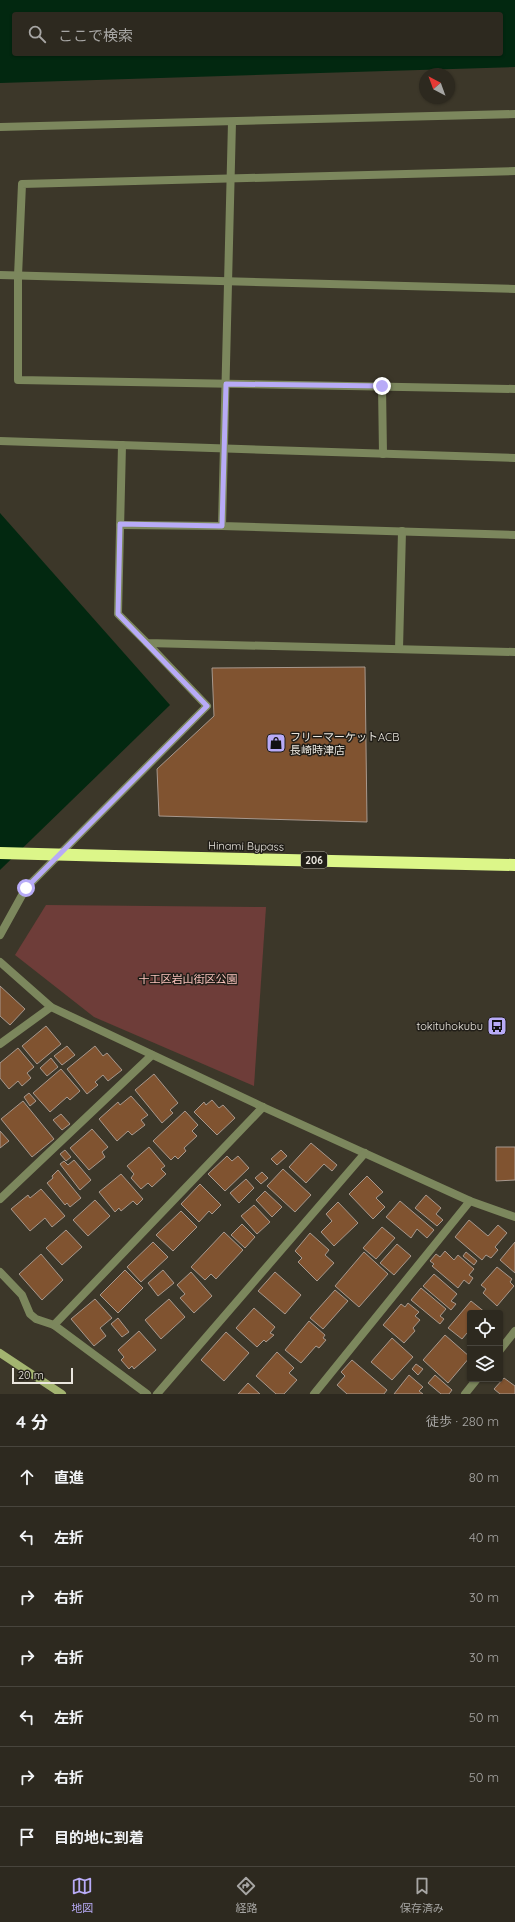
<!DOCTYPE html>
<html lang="ja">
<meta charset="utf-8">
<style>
:root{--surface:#2d291f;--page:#39352c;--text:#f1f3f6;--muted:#a7a6a4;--line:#48453d;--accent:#b8abf7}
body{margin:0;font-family:Quicksand,"Noto Sans JP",sans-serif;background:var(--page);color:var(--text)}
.controls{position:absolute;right:12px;bottom:12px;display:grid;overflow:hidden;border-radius:4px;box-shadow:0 1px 3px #0004}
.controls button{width:36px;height:36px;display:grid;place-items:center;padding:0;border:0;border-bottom:1px solid var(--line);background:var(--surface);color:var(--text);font:20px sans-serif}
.compass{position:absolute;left:419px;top:68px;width:36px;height:36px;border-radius:50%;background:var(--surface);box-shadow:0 1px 3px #0004;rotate:319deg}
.scale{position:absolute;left:12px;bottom:10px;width:61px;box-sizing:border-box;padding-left:4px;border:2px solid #eae6de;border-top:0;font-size:11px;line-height:14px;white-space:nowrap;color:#eae6de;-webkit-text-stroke:3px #211e18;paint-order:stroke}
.stop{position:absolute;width:12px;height:12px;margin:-9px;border:3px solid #b8abf7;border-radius:50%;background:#fff}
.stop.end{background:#b8abf7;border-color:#fff;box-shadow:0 1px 4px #0008}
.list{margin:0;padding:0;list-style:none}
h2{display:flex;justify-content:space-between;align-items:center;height:52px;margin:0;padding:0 16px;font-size:17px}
h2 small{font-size:13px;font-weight:400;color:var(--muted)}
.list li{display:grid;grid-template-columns:26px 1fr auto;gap:12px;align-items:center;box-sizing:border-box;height:60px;padding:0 16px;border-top:1px solid var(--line)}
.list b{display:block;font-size:15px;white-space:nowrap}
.list em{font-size:13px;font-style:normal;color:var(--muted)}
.icon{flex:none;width:22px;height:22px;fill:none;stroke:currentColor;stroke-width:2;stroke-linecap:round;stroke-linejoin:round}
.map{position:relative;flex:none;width:515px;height:1394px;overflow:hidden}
.search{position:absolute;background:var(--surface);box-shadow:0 1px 3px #0004;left:12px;right:12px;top:12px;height:44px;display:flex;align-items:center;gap:10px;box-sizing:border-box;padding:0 14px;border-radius:4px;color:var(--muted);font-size:15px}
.sheet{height:472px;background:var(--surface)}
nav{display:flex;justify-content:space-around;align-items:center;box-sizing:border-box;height:56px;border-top:1px solid var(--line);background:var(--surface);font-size:11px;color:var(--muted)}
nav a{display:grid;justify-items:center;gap:2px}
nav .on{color:var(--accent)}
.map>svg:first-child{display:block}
</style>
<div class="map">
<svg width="515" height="1394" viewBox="0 0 515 1394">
<rect width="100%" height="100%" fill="#3c3729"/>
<!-- green -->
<polygon fill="#6e3d39" points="46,905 266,907 254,1086 94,1017 15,955"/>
<!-- water -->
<g fill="#022810" fill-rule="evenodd">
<path d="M0,0H515V67L0,83ZM14,14H501V54H14Z"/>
<polygon points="0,513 170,705 0,870"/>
</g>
<!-- building -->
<g fill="#805330" stroke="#a7988d">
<polygon points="365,667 367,822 159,816 157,769 214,716 212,668"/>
<polygon points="0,986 25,1009 10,1025 0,1016"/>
<polygon points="46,1026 61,1044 37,1064 22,1046"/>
<polygon points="67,1046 75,1055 62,1065 54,1056"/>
<polygon points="95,1046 103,1056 107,1053 122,1070 108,1081 103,1075 95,1082 98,1085 87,1094 67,1069"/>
<polygon points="18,1048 34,1067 27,1073 31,1078 22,1086 18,1081 9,1089 0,1078 0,1063"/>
<polygon points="51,1058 58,1067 47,1076 40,1068"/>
<polygon points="61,1069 80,1091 70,1100 67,1097 50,1112 33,1093"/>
<polygon points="154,1074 178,1103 170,1110 173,1113 162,1123 135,1090"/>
<polygon points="29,1093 36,1101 30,1106 24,1097"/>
<polygon points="131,1096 148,1115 141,1120 145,1125 132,1135 128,1131 117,1141 99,1119 118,1102 120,1105"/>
<polygon points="212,1100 219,1108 223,1105 235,1118 217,1135 194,1112 204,1102 206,1105"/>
<polygon points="23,1101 54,1139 32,1157 1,1119"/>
<polygon points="185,1111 198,1125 192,1131 197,1136 184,1148 186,1151 178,1159 175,1156 171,1160 153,1141"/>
<polygon points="61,1114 70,1124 62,1130 53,1120"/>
<polygon points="92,1129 108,1147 102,1152 105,1157 89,1170 70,1148"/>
<polygon points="0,1131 9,1141 0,1148"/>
<polygon points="311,1143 337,1165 332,1171 324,1164 306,1183 289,1167"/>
<polygon points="149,1147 165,1166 161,1169 166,1174 152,1187 148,1183 141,1189 131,1178 134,1174 127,1166"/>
<polygon points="496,1147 515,1147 515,1180 496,1181"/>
<polygon points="65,1150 71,1157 66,1161 60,1154"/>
<polygon points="281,1150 287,1156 277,1165 271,1159"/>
<polygon points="227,1156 232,1161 238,1156 249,1168 225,1191 208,1174"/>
<polygon points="74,1160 91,1180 80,1190 60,1164 64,1161 68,1165"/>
<polygon points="283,1169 311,1195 295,1212 267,1186"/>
<polygon points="58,1170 81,1198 70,1207 67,1203 65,1205 47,1183 53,1178 52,1176"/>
<polygon points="262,1172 268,1178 261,1184 255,1178"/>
<polygon points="121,1174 143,1199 137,1205 133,1201 121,1211 119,1208 115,1212 99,1192"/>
<polygon points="367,1176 383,1192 376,1198 385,1207 373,1219 349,1194"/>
<polygon points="246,1179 254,1188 239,1203 230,1193"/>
<polygon points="200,1184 221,1205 212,1214 209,1211 199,1222 181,1204"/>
<polygon points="41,1189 65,1216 52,1227 45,1218 30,1231 11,1209 28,1195 30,1198"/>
<polygon points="265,1191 282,1207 272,1217 256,1200"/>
<polygon points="426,1195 441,1208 436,1214 443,1220 437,1226 415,1208"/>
<polygon points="95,1200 110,1216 88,1236 73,1220"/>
<polygon points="400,1201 434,1230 427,1238 417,1229 411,1238 386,1217"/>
<polygon points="338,1202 358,1223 334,1246 321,1232 332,1221 326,1214"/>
<polygon points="254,1205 270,1222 257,1234 241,1216"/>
<polygon points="181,1211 197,1227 173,1251 156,1235"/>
<polygon points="469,1220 488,1236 498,1225 507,1233 495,1247 498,1250 491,1258 486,1255 482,1260 455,1237"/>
<polygon points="242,1224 255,1237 245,1248 231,1235"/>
<polygon points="382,1227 395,1238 376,1259 363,1248"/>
<polygon points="66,1230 82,1247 62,1265 46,1248"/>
<polygon points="224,1232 243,1250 216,1279 211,1274 205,1280 191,1267"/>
<polygon points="310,1233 329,1250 325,1255 334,1263 317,1281 298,1262 302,1258 295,1251"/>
<polygon points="153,1242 168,1257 141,1282 127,1267"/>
<polygon points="515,1242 515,1273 500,1260"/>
<polygon points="397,1244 411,1256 394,1275 380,1263"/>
<polygon points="445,1251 454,1260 458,1255 474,1269 469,1275 473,1278 469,1284 464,1280 458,1288 432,1266 434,1264 430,1261 436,1254 440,1257"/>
<polygon points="364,1252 388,1274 359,1307 335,1286"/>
<polygon points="466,1252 477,1261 474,1265 463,1256"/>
<polygon points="41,1254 63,1280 42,1300 19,1274"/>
<polygon points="497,1267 512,1279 510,1282 514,1286 497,1306 483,1293 486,1289 481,1285"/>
<polygon points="125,1270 143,1288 118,1313 100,1295"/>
<polygon points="163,1270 174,1283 158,1296 148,1283"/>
<polygon points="191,1272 212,1296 194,1313 180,1298 185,1294 177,1285"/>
<polygon points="275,1272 301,1295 285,1314 258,1291"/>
<polygon points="434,1274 457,1294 451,1301 456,1304 451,1310 423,1286"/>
<polygon points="421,1288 446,1309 440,1316 444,1319 440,1324 411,1300"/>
<polygon points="335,1290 348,1301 323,1329 310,1318"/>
<polygon points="95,1299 112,1318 100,1328 106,1336 94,1346 71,1319"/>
<polygon points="169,1299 185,1317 161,1339 145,1320"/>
<polygon points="471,1301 486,1313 470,1313 470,1336 467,1333 462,1339 448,1328"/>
<polygon points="408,1303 419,1312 415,1316 420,1320 413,1328 415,1331 404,1343 383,1325 401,1304 405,1307"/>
<polygon points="254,1308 275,1327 270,1333 274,1335 266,1342 264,1340 257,1347 236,1328"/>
<polygon points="118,1318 129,1332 122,1337 111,1324"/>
<polygon points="309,1321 325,1335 323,1338 326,1340 319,1348 316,1346 301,1363 285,1350"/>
<polygon points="139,1331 156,1350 134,1369 132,1366 129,1369 121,1360 124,1357 118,1350"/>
<polygon points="226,1332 249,1353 224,1381 201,1360"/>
<polygon points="445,1335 470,1357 448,1383 423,1360"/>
<polygon points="392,1338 413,1357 392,1380 371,1362"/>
<polygon points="277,1352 294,1368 289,1373 297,1380 284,1394 276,1394 256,1376"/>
<polygon points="352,1360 387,1390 384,1394 347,1394 337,1385 345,1376 341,1372"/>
<polygon points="416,1364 423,1369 418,1375 412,1369"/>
<polygon points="409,1375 423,1387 419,1391 423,1394 394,1394"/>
<polygon points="435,1375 452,1390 449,1394 441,1394 428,1383"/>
<polygon points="504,1378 515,1386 515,1394 500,1394 494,1389"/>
<polygon points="248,1383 260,1394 238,1394"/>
</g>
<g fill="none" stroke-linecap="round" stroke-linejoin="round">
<!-- street -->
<g stroke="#7c875d" stroke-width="8">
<polyline points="232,122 222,526 515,535"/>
<polyline points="0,127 515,114"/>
<polyline points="515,171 22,184 18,276 18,380 515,389"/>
<polyline points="0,275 515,289"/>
<polyline points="382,386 383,454"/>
<polyline points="0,441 515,458"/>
<polyline points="122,445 118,614 147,643 515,652"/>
<polyline points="120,525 222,526"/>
<polyline points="399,649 402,531"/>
<polyline points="0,935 26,888 207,706 147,643"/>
<polyline points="0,962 51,1007 263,1107 470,1201 515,1217"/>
<polyline points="0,1044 51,1007"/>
<polyline points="0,1199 152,1055"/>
<polyline points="0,1272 22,1295 30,1314 36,1319 54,1325 147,1394"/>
<polyline points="54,1325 263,1107"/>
<polyline points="500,1350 515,1331"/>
<polyline points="157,1394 365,1153"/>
<polyline points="314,1394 470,1201"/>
<polyline points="465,1394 477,1379"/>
</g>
<!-- secondary -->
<polyline stroke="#a3b470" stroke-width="8" points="0,1353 62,1394"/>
<!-- highway -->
<polyline stroke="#dcf689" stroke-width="12" points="114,856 515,865"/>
<!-- highway-bridge -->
<polyline stroke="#dcf689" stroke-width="12" points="0,853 114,856"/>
</g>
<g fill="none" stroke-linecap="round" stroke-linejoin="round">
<!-- route -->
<polyline stroke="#b8abf7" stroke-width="5" points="26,888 207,706 118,614 120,524 222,526 226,384 382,386"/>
</g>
<!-- icons -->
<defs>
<symbol id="shop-square" viewBox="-11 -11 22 22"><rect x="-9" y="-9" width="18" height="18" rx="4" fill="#b8abf7" stroke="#211e18"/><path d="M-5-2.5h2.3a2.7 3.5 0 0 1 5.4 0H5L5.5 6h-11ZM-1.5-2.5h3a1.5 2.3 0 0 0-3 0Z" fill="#111"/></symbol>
<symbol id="bus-square" viewBox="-11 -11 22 22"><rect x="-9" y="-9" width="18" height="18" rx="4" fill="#b8abf7" stroke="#211e18"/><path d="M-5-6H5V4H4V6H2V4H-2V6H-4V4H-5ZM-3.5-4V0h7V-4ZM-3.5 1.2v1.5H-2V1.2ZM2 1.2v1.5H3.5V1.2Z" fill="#111"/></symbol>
</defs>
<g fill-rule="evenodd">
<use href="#shop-square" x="265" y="732" width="22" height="22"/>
<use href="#bus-square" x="486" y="1015" width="22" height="22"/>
</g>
<g text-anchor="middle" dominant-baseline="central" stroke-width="3" stroke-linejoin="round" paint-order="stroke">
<!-- shield labels -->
<rect fill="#211e18" stroke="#aeaaa3" stroke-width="1" x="301" y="852" width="26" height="16" rx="3"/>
<g font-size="10" font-weight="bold" fill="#eae6de">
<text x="314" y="860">206</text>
</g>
<!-- poi labels -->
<g font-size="11" fill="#eae6de" stroke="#211e18" text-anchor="start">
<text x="290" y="737">フリーマーケットACB<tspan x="290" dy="13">長崎時津店</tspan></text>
<text x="483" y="1026" text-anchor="end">tokituhokubu</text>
</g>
<!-- street labels -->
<g font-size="11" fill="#eae6de" stroke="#211e18">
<text transform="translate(246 846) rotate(1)">Hinami Bypass</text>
</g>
<!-- park labels -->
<g font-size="11" fill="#fcc5be" stroke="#211e18">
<text x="188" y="979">十工区岩山街区公園</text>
</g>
</g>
</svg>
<div class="controls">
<button><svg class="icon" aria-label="locate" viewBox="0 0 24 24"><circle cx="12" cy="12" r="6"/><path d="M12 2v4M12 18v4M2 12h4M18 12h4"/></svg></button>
<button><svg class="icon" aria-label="layers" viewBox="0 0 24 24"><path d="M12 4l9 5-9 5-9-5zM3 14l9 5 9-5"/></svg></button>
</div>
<svg class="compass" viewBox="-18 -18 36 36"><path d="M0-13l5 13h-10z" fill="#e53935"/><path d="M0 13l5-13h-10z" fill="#a7a6a4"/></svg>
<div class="scale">20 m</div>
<div class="stop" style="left:26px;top:888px"></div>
<div class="stop end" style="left:382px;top:386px"></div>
<div class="search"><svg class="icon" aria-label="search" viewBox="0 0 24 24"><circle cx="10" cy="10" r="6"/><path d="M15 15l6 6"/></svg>ここで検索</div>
</div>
<section class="sheet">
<h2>4 分<small>徒歩 · 280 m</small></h2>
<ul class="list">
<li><svg class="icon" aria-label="ahead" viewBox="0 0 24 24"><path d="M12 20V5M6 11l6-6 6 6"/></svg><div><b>直進</b></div><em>80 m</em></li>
<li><svg class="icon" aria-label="left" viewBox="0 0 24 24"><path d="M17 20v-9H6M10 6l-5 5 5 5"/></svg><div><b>左折</b></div><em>40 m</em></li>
<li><svg class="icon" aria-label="right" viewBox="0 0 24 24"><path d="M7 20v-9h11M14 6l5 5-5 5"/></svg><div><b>右折</b></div><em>30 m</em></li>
<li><svg class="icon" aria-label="right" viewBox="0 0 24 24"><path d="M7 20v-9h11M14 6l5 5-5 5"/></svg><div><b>右折</b></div><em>30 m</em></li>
<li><svg class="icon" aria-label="left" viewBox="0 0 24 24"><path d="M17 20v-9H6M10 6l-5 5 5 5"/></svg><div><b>左折</b></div><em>50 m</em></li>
<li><svg class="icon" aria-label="right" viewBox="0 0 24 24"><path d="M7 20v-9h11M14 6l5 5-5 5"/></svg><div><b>右折</b></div><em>50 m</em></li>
<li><svg class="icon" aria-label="arrive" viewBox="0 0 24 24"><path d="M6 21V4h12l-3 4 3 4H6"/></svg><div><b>目的地に到着</b></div></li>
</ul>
</section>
<nav>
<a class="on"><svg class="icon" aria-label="map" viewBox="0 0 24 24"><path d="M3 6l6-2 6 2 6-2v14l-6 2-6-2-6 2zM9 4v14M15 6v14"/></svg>地図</a>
<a><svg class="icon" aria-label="directions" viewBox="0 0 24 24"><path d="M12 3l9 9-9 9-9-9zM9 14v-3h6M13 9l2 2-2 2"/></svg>経路</a>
<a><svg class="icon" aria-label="saved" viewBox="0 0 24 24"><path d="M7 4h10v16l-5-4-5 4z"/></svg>保存済み</a>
</nav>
